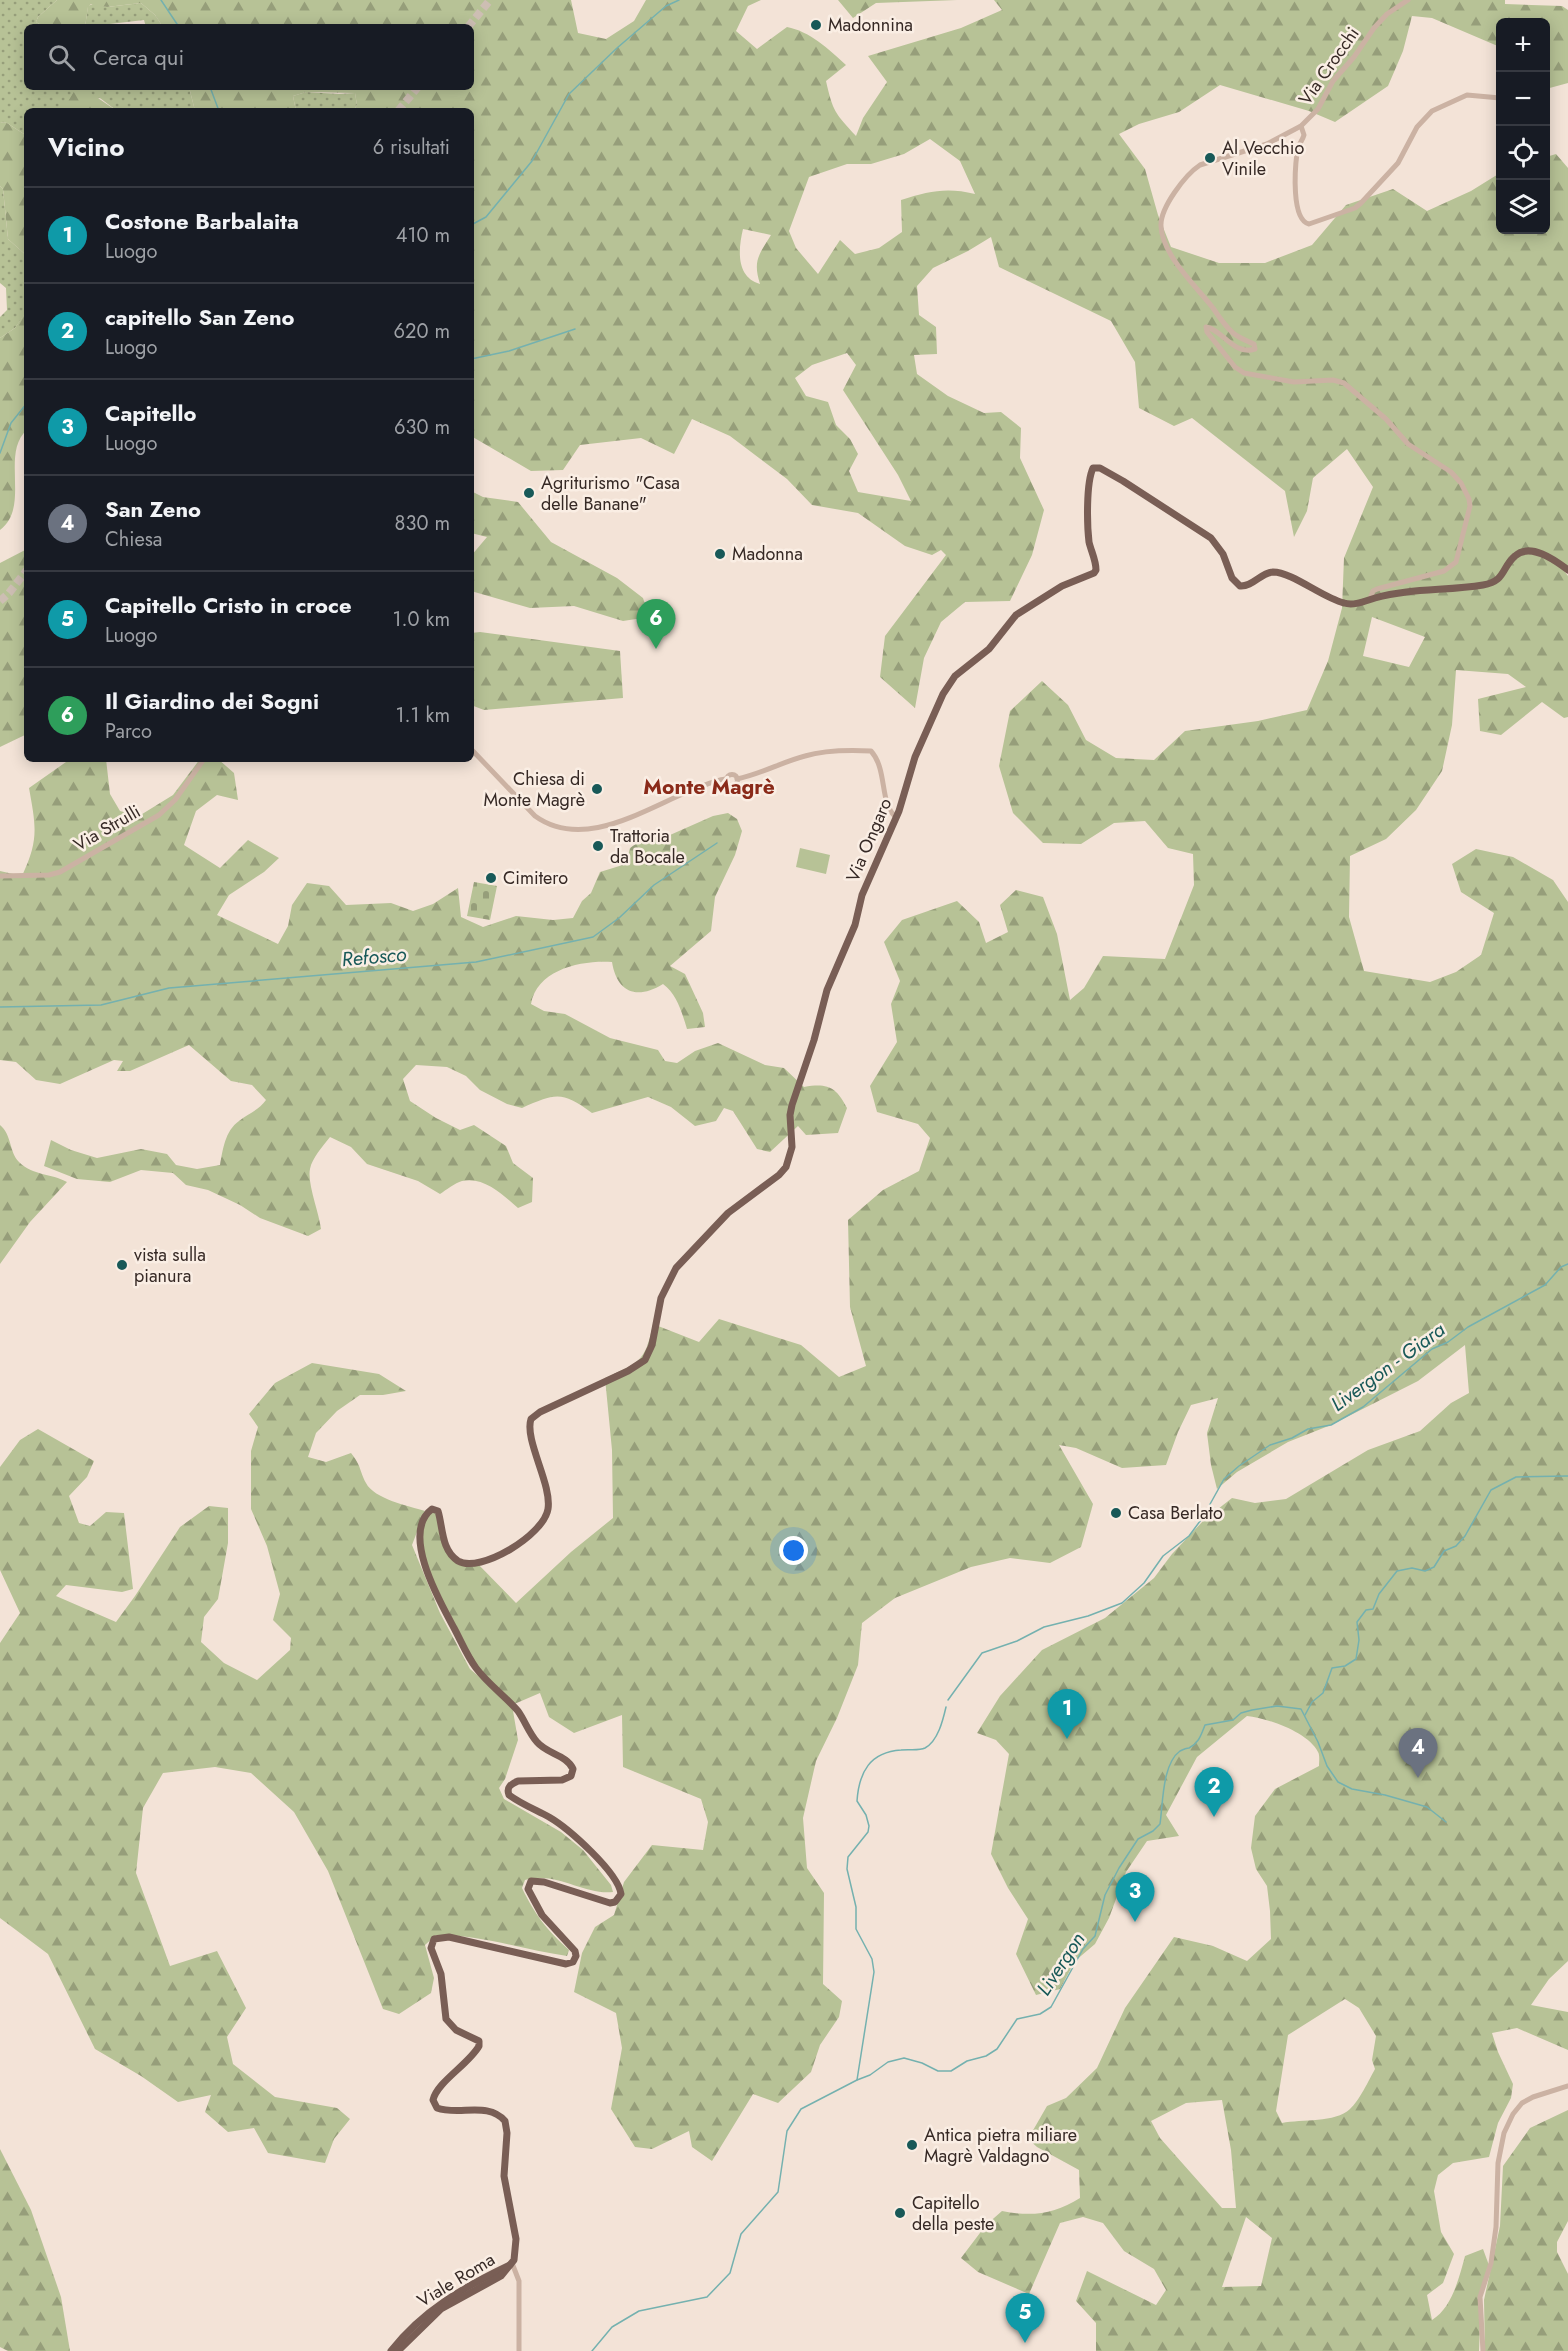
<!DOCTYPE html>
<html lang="it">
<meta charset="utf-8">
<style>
:root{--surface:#171b24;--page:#242831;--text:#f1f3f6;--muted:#9ea1a6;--line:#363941;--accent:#d93025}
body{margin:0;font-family:Jost,sans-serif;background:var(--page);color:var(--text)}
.controls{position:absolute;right:18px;top:18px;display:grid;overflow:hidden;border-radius:9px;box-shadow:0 3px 15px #0003}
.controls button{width:54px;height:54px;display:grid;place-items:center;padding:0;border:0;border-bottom:2px solid var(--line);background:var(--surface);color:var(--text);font:30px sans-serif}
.you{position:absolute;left:794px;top:1551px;width:21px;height:21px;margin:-15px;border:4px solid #fff;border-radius:50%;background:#1a73e8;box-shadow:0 0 0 9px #1a73e833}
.badge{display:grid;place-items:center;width:39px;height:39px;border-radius:50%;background:var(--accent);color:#fff;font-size:20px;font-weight:700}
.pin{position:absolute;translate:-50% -50px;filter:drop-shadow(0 2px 3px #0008)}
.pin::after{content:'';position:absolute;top:32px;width:21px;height:18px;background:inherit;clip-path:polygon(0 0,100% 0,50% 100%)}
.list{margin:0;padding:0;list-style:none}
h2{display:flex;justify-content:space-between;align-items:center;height:78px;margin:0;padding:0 24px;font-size:26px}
h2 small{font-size:20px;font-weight:400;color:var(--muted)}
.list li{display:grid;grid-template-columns:39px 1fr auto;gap:18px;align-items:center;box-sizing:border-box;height:96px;padding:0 24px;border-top:2px solid var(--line)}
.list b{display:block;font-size:22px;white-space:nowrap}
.list p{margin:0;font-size:20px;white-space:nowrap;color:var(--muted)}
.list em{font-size:20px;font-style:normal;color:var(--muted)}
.icon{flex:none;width:33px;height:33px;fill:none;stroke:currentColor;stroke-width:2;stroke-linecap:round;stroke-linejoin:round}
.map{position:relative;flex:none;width:1568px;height:2351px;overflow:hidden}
.search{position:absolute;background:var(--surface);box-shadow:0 3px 15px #0003;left:24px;top:24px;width:450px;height:66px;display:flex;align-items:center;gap:15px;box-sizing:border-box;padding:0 21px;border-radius:9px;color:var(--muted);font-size:22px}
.panel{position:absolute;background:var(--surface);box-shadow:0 3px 15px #0003;left:24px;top:108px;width:450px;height:654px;border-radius:9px}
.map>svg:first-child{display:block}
</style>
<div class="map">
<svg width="1568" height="2351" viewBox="0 0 1568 2351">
<defs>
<pattern id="green-dots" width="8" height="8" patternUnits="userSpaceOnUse" patternTransform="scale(1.5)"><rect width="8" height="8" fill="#b7c296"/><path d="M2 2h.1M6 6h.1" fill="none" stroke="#969e7a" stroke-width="1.8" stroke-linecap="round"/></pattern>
<pattern id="forest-firs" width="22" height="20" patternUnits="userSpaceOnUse" patternTransform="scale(1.5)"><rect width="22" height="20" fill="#b7c296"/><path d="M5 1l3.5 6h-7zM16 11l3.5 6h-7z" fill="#969e7a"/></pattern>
<pattern id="cemetery-stones" width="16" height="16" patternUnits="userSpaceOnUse" patternTransform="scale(1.5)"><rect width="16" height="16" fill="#b7c296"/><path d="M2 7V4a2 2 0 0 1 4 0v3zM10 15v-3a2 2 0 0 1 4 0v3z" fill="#969e7a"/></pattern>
</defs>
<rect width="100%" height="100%" fill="#f3e3d7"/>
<!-- green -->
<g fill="url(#green-dots)">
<polygon points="0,0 57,0 38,17 36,22 45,27 27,27 27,87 189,87 195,111 117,111 100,98 68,104 62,111 27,111 27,136 7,123 0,122"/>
<polygon points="95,3 107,7 141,3 155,15 163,27 146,27 144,20 101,25 101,27 85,27 88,6"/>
<polygon points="306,92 339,94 355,93 357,105 353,111 296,111 293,96"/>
<polygon points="0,186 3,189 8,239 27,256 27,311 15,328 0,338 0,317 7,310 6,288 0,283"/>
</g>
<!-- forest -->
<g fill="url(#forest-firs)" fill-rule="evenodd">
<path d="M57,0H571L578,33L606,39L634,21L646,0H761L748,6L736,31L757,49L787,27C809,31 829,49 846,65L826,81C833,112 835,113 856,136L863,118L887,82L868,56L961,28L1002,10L994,0H1505V4L1562,6L1568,10V83L1546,89V22H1500V47L1432,18L1412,16L1403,51L1388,86L1335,122L1309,111L1220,85L1179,112L1139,124L1119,134L1145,169L1158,215L1171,247L1219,263H1265L1312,245L1346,205L1393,189L1427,211L1471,191L1500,173V230H1546V157L1556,154L1568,168V566L1558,563L1568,576V717L1564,718L1542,702L1501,735L1480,731L1478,699L1526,687L1508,674L1456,670L1452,725L1442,771L1416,810L1386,839L1350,856L1349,917L1364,971L1430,982L1456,972L1481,955L1494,913L1461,892L1452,864L1476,849L1513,857L1553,880L1568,902V1961L1549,1979L1531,2005L1568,2012V2050L1517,2028L1492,2033L1498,2052L1513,2084L1511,2098L1498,2123L1489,2157L1453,2163L1438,2175L1434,2191L1441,2232L1454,2254L1443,2283L1427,2295L1432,2320C1452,2308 1459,2278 1465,2256L1483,2249L1490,2268L1481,2299L1479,2351H1096V2323L1076,2301L1087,2271L1156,2305L1166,2290L1154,2269L1124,2251L1103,2223L1083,2217L1060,2223L1029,2294L978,2272L961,2258L986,2225L1002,2211C1032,2217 1055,2214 1080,2198L1079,2170L1037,2147L1028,2139L1047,2106L1066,2098L1097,2068L1125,2008L1174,1937L1213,1946L1247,1961L1271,1939L1270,1911L1267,1886L1256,1869L1251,1848L1255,1816L1275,1789L1319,1766C1319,1762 1320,1755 1318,1752C1308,1732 1267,1718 1247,1716L1197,1757L1166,1815L1179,1836L1147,1841L1126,1872L1109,1918L1095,1944L1075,1961L1060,1989L1036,1995L1016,1954L1028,1919L1008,1888L991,1854L1009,1754L996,1740L977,1733L1000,1696L1042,1650L1105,1618L1154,1578L1172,1554L1204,1520L1232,1498L1255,1503L1286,1499L1368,1450L1420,1431L1451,1403L1469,1393L1465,1345L1418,1381L1331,1425L1288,1442L1237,1472L1217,1489L1211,1465L1207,1433L1218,1398L1191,1405L1178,1432L1166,1465L1122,1468L1076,1448L1059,1445L1093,1504L1081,1547L1050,1563L1010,1558L971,1567L895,1598L862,1623L858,1665L837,1718L816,1761L803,1818L807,1868L824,1893L823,1984L842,2001L839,2017L820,2045L811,2072L778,2103L753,2094L712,2161L692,2147L689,2131L652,2149L635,2147L611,2109L622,2048L616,2013L574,1992L582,1953L595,1927L614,1915L624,1882L652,1845L703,1850L708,1822L701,1799L623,1767L622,1715L574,1733L549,1717L540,1693L512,1705L518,1740L505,1779L499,1788L504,1799L561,1832L583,1850L611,1885L613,1892C583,1895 557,1871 525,1880L522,1888C535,1915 547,1930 569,1950L567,1956C524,1950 479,1934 436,1935L425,1945L434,1978L431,1993L399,2014L383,2009L328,1871L294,1812L251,1773L215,1767L163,1773L143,1808L136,1873L170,1966L217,1951L246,2008L227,2037L233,2064L275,2097L337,2108L350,2119L334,2139L325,2163L268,2153L254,2128L228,2132L205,2112L211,2095L178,2102L141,2076L95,2049L48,1954L0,1918V1643L20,1613L0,1570V1467L20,1440L38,1429L94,1461L87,1477L69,1496L79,1523L90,1526L106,1512L124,1513L133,1589L122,1592L66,1585L56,1596L116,1622L135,1596L180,1527L209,1506L228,1508V1543L218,1599L204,1617L201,1642L224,1663L257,1680L290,1650L291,1638L273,1620L280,1594L267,1546L251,1509V1451L258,1427L249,1414L275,1383L312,1363L379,1374L406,1391L383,1395H360L337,1411L316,1433L308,1457L326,1462L351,1453C362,1467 359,1470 366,1483C374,1499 409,1506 425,1511L412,1545L440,1613L470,1669L503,1697L482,1675L457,1634L423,1563L422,1529L428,1514L434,1512L439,1515C443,1539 447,1563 476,1562L516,1603L571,1552L613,1518L612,1450L605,1378C639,1362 645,1363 653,1324L699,1342L719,1319L801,1345L839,1377L866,1366L850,1307L848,1220L883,1190L919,1171L930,1138L918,1124L877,1112L870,1086L897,1042L891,1004L900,981L884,942L902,920L957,901L979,922L986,943L1008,932L1000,905L1016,890L1043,897L1057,934L1070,1000L1084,988L1103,956L1165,959L1194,885L1193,854L1168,848L1145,821L1114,823L1081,844L1043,843L1013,813L999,766L1010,711L1042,681L1068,705L1086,740L1116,758L1154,760L1185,731L1258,721L1307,710L1328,661L1342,608L1344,558L1373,487L1347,449L1313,478L1307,511L1294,537L1285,491L1192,418L1174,426L1139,408L1135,362L1111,321L999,267L991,237L968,251L933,268L917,286L919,315L936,327L937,354L914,355L917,374L948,396L984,413L1001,412L1021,428L1020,458L1044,510L1032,555L1010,601L965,602L941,622L924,658L915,708L880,677L885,636L946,555L941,550L932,555L905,546L858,513L812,505L787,479L730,436L692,419L674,454L641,438L580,445L563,470L531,471L471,436V111H353L357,105L355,93L306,92L293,96L296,111H195L189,87H471V27H163L155,15L141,3L107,7L91,4L88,7L85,27H45L36,22L38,17ZM930,139L960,161L975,194C947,187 929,191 901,200L902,232L879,248L855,254L840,240L818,274L796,248L789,231L809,177L847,164H871L904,154ZM743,229L771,235C758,256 753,261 760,284C736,277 738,250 743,229ZM847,353L856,365L843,390L898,475L911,501L858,492L849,471L858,454L850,439L836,425L828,402L806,396L795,378L812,365ZM1372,617L1425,637L1409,667L1363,656ZM1345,1999L1359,2008L1376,2036L1372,2060L1375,2069C1369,2080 1359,2101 1350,2109C1335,2123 1302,2119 1282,2123L1276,2111L1288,2035ZM1222,2100L1231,2150L1236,2208H1222L1160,2138L1151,2121L1186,2103ZM1246,2217L1272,2238L1261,2286L1222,2287Z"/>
<polygon points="838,0 957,0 876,3 853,18"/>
<polygon points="75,90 86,90 117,111 62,111"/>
<polygon points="0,122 7,123 27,136 27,256 8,239 3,189 0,186"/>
<path d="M27,310V430C0,453 31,507 0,530V338L15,328Z"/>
<polygon points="471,491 483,497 518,502 551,542 617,578 643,598 649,617 623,621 574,606 530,608 471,591 471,556 487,537 471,533"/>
<polygon points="27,549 27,734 0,747 0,563"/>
<polygon points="480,632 620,651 623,698 484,710 471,705 471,633"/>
<path d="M100,759H106L110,794L120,811L139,816L173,795L200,759H218L234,773L238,800L217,795L196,811L184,845L220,868L248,840L279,858L264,872L229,895L217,915L278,944L288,926L292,905L307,883L329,886L346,905L391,903L413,911L433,904L458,888L461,917L483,927L516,916L553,920L573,918L582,901L591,893L600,872L626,864L630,848L647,836L670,835L713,816L728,813L737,819L742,831L735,855L715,897L711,931L670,966L685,974L703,1013L705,1027L687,1029C682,1013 677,994 663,984C637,1000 617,993 612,962C582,960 537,969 531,1004L544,1011L565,1014L610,1038L658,1050L665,1061L677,1063L695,1051L718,1043L765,1065L784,1068L804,1087C828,1083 836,1087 847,1108L838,1133L806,1135L798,1126L770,1152L757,1149L733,1111L724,1108L716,1121L695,1126L671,1107L648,1097L592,1113C562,1091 556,1093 522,1108L507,1104L480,1090L466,1076L447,1067L416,1065L403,1079L410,1101L436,1118L460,1130L474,1125L506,1146L513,1163L533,1178L532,1202L518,1208C503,1195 484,1176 462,1181C455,1183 446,1190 440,1194L418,1181L367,1164L351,1147L330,1137C323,1146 312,1158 310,1169C307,1183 319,1212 321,1229L308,1236L260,1218L240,1205L208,1190L186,1185L173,1173L141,1170L110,1182L77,1179L44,1166L51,1140L71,1150L97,1158L141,1149L167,1154L176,1165L197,1169L220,1165C223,1149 225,1131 239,1121C249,1113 259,1110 266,1100L252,1085L231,1081L189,1045L130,1071H117L123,1061L114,1060L60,1084L36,1080L16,1062L0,1060V871L22,876C39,840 36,827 29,788L66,762Z"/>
<path d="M0,1125C12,1135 9,1152 19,1162C33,1176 51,1173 67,1182L30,1222L0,1264Z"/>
<polygon points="1568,2110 1568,2221 1557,2242 1557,2252 1568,2274 1568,2351 1485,2351 1484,2300 1500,2226 1503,2166 1530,2128"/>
<polygon points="0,2149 31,2210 61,2297 70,2351 8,2351 0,2347"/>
</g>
<!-- cemetery -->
<polygon fill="url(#cemetery-stones)" points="474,882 497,886 490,920 467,916"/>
<!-- pitch -->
<polygon fill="#b7c296" points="800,848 830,855 826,874 796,867"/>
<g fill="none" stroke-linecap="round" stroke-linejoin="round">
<!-- stream -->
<g stroke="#74b1af" stroke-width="1.5">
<polyline points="161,0 179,27"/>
<polyline points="210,87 219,111"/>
<polyline points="471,225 486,217 532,161 569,94 617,48 666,6 679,0"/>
<polyline points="471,359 509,351 575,329"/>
<polyline points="0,453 11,423 27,403"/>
<polyline points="0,1007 101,1005 169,988 476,962 593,937 619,918 654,885 717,843"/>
<polyline points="1209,1506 1224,1479 1239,1466 1270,1445 1292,1438 1308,1429 1331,1425 1363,1407 1432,1349 1448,1342 1468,1327 1545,1285 1561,1267 1568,1264"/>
<polyline points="948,1700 982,1653 1017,1641 1044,1627 1088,1616 1122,1603 1144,1583 1163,1556 1189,1536 1206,1513"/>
<polyline points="1305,1715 1312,1702 1323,1693 1332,1668 1345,1666 1356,1659 1359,1640 1357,1622 1366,1610 1373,1609 1379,1594 1397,1571 1412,1568 1425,1571 1434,1567 1444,1551 1456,1546 1465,1536 1491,1490 1516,1477 1568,1476"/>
<path d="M857,2080L870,2075L888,2062L904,2058L922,2063L938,2071H951L967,2061L986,2056L997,2049L1017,2019L1040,2014L1051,2007L1083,1949L1095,1936L1105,1895L1119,1868L1138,1839L1153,1831L1160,1824C1163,1804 1162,1764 1180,1751C1182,1750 1187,1748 1189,1748C1199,1743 1201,1735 1205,1725L1233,1720L1241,1713L1252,1710L1277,1706L1301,1709L1318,1742L1327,1766L1338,1782L1352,1789L1385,1795L1427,1807L1446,1822"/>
<path d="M592,2351L612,2327L639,2311L707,2297L730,2273L741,2234L778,2192L787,2131L801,2109L857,2080L874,1972L872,1959L856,1929V1907L847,1869L848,1857L868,1832L869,1826L866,1815L857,1801C859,1772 870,1752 901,1750C909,1749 919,1751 925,1748C938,1741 943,1720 946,1707"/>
</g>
<!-- highway-tunnel -->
<g stroke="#cdbeb3" stroke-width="8" stroke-dasharray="8 4" stroke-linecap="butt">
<polyline points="468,27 490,0"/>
<polyline points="398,111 418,87"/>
<polyline points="0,601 9,593 27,570"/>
</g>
<!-- minor -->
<g stroke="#cbb2a3" stroke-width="5">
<path d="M1301,126L1304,135C1302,142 1297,146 1297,153C1295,168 1291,220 1309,224L1355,208L1361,203L1398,163L1417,127L1432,111L1467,95L1500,98"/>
<path d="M1370,599L1373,591L1377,589L1444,571L1456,562L1470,506L1469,499L1461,483L1451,472L1408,444L1386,419L1344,383L1333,380L1294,382L1244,373L1235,367L1207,332L1206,327C1222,329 1233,356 1255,349L1254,344C1247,341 1239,338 1233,333C1225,326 1219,317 1213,308C1196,286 1162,255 1161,226C1160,208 1185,175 1200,165L1267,144L1301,126L1318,109L1333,81L1354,57L1374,28L1387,14L1408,0"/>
<path d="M471,749L535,816C585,852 647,807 695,789C705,785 715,780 726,779"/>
<circle cx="732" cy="780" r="5.5"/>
<path d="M737,779C761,774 782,762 805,756C825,750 851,750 871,751C888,770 879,804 896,817"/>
<polyline points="0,876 49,875 60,872 159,815 175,800 204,759"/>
<polyline points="512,2263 519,2281 519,2351"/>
<polyline points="1483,2351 1480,2297 1491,2263 1496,2227 1498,2163 1504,2133 1513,2114 1522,2103 1533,2097 1568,2086"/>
</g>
<!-- major -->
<g stroke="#795e55" stroke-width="7">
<path d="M391,2351C423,2310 464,2287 510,2265"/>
<path d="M398,2351L441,2309L501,2276L514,2260L516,2239L504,2176L507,2133L505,2121C488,2101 459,2116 437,2108L433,2100C437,2082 469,2064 479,2046V2041L456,2030L446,2019L441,1974L431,1948L434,1939L449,1937L566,1964L573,1962L576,1956L575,1951L542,1915L528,1889L531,1881L544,1882L610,1903L615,1902L621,1894C618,1872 568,1828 549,1817C536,1810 521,1804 509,1795C506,1787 511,1784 518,1781L562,1780L571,1776L573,1769C567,1755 547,1754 537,1742C529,1733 525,1721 518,1711C505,1696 488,1684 476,1668C467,1656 461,1641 454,1628C440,1602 400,1533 432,1509L438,1511C443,1527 441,1550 458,1561C480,1574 544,1535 548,1509C552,1484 524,1440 531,1419L540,1412L628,1371L645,1360L652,1345L661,1298L676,1268L728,1213L779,1175L786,1167L792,1147L790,1115L792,1105L814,1040L827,990L855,925L862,895L899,811L915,757L943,694L955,676L989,649L1016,615L1062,586L1094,573L1096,570C1096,560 1091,551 1089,542C1087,525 1086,483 1093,468H1100L1123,481L1211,538L1223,554L1232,578L1240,586C1253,587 1260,573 1273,572C1292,572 1323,598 1344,603C1354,606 1365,601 1375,598C1410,588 1447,591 1483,585C1506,581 1501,568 1515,556C1530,542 1555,560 1568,570"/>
</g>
</g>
<!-- markers -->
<g fill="#185958" stroke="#faeee4" stroke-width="2">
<circle cx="816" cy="25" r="6"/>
<circle cx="1210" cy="158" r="6"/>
<circle cx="529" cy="493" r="6"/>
<circle cx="720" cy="554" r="6"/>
<circle cx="597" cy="789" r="6"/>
<circle cx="598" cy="846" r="6"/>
<circle cx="491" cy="878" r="6"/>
<circle cx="122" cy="1265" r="6"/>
<circle cx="1116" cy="1513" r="6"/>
<circle cx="912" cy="2145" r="6"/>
<circle cx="900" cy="2213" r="6"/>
</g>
<g text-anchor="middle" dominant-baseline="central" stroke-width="5" stroke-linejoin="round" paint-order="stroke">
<!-- poi labels -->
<g font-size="18" fill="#362925" stroke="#faeee4" text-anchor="start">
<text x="828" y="25">Madonnina</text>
<text x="1222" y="148">Al Vecchio<tspan x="1222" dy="21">Vinile</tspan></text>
<text x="541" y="483">Agriturismo "Casa<tspan x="541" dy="21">delle Banane"</tspan></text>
<text x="732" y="554">Madonna</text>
<text x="585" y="779" text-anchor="end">Chiesa di<tspan x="585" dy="21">Monte Magrè</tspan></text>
<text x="610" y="836">Trattoria<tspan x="610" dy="21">da Bocale</tspan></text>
<text x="503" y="878">Cimitero</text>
<text x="134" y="1255">vista sulla<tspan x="134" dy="21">pianura</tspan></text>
<text x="1128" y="1513">Casa Berlato</text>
<text x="924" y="2135">Antica pietra miliare<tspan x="924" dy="21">Magrè Valdagno</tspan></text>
<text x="912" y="2203">Capitello<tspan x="912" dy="21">della peste</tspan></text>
</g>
<!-- street labels -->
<g font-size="18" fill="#362925" stroke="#faeee4">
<text transform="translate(1329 66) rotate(-55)">Via Crocchi</text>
<text transform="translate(107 828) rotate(-30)">Via Strulli</text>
<text transform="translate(869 840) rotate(-67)">Via Ongaro</text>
<text transform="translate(456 2280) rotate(-31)">Viale Roma</text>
</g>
<!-- water labels -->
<g font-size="20" font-style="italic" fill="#185958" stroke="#faeee4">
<text transform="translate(374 957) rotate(-5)">Refosco</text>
<text transform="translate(1388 1367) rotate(-36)">Livergon - Giara</text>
<text transform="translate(1061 1964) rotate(-57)">Livergon</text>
</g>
<!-- quarter labels -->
<g font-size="21" font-weight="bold" fill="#8a2a19" stroke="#faeee4">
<text x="709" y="787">Monte Magrè</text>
</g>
</g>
</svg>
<div class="controls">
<button>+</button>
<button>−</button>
<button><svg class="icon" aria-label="locate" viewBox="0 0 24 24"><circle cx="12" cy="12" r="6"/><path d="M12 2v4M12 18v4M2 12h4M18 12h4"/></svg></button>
<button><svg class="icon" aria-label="layers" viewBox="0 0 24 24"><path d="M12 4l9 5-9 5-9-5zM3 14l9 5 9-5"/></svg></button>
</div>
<div class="you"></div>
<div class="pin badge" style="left:1067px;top:1739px;background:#0f9aa8">1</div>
<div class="pin badge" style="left:1214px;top:1817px;background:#0f9aa8">2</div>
<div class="pin badge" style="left:1135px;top:1922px;background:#0f9aa8">3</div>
<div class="pin badge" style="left:1418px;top:1778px;background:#6b7280">4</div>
<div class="pin badge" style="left:1025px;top:2343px;background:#0f9aa8">5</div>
<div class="pin badge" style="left:656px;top:649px;background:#2e9e5b">6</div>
<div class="search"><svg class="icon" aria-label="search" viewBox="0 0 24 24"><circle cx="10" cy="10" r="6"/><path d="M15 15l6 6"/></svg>Cerca qui</div>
<section class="panel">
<h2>Vicino<small>6 risultati</small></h2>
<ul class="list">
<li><span class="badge" style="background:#0f9aa8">1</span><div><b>Costone Barbalaita</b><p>Luogo</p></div><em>410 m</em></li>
<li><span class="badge" style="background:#0f9aa8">2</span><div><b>capitello San Zeno</b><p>Luogo</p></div><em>620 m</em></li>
<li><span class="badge" style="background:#0f9aa8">3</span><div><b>Capitello</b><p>Luogo</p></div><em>630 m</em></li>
<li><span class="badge" style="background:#6b7280">4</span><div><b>San Zeno</b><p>Chiesa</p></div><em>830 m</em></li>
<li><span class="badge" style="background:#0f9aa8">5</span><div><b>Capitello Cristo in croce</b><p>Luogo</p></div><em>1.0 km</em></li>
<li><span class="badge" style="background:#2e9e5b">6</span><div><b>Il Giardino dei Sogni</b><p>Parco</p></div><em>1.1 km</em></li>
</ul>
</section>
</div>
